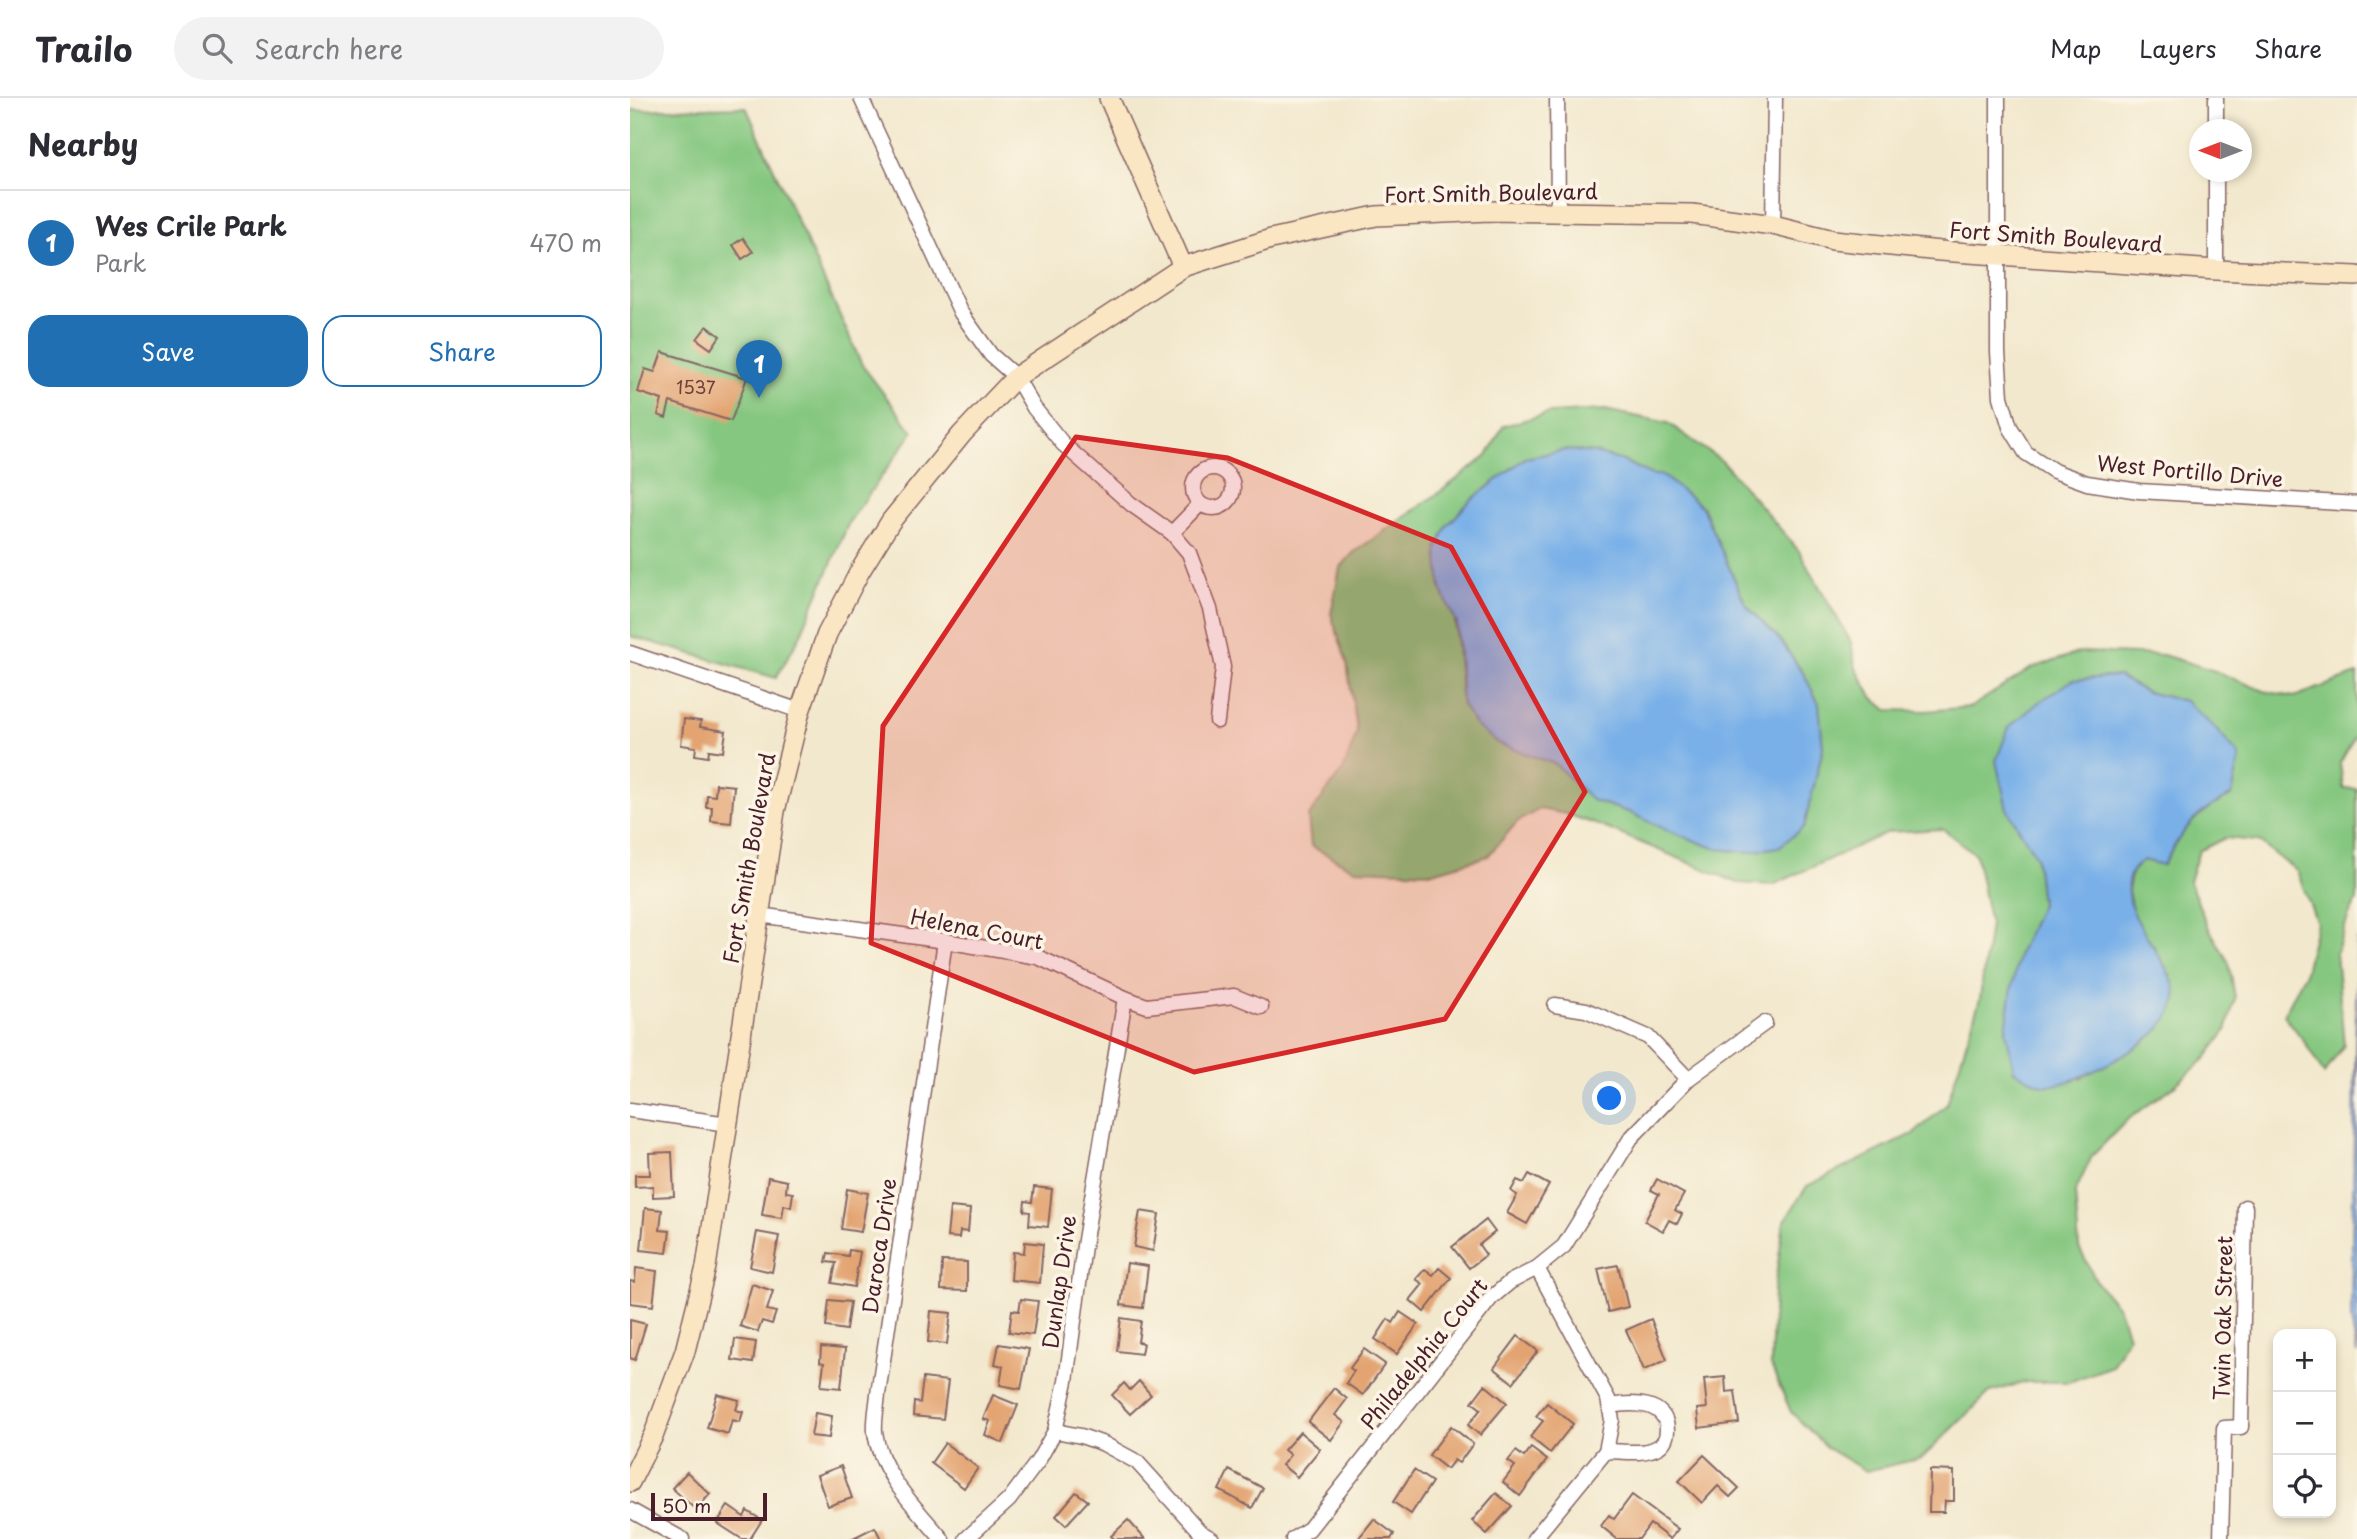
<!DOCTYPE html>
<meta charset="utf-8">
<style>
:root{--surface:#fff;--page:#f2f2f3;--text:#2b2b33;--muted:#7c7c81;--line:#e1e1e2;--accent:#1f6fb2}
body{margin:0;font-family:"Playpen Sans",sans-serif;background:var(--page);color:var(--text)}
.controls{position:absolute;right:21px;bottom:21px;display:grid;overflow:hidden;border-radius:14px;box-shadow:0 4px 10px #0003}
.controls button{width:63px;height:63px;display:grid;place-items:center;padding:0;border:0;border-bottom:2px solid var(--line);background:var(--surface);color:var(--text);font:35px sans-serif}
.compass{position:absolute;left:1559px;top:21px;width:63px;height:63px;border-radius:50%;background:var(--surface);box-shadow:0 4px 10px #0003;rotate:270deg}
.scale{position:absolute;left:21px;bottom:18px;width:116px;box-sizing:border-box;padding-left:7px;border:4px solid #4a1f2b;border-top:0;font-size:19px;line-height:24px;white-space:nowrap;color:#4a1f2b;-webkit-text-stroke:5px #fcf5e5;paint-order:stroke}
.you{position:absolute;left:980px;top:1001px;width:24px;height:24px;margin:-18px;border:5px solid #fff;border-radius:50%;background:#1a73e8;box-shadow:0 0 0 10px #1a73e833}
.badge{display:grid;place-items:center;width:46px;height:46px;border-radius:50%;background:var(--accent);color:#fff;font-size:23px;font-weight:700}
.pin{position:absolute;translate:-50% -58px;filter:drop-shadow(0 2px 4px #0008)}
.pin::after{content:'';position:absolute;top:37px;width:24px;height:21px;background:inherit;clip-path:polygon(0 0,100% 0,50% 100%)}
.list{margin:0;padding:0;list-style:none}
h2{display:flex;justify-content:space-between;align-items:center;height:91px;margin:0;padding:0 28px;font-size:30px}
h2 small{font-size:23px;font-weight:400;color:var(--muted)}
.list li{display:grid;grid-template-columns:46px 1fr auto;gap:21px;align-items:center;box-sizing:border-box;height:105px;padding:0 28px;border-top:2px solid var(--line)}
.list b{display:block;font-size:26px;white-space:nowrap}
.list p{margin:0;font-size:23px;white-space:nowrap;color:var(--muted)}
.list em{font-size:23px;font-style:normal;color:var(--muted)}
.actions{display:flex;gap:14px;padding:21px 28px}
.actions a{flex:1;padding:16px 0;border:2px solid var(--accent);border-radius:21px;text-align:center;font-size:24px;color:var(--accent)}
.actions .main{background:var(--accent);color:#fff}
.icon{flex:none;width:38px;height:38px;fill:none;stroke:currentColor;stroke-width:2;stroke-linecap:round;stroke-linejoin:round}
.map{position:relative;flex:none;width:1727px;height:1441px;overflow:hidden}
header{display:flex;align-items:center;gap:42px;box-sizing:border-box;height:98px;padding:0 35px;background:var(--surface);border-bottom:2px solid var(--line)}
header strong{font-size:33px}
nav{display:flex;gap:38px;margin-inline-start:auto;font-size:24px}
.search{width:490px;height:63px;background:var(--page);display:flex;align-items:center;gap:18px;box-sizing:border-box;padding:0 24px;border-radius:38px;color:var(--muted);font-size:26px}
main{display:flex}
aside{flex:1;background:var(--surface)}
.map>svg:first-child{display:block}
</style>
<header>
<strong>Trailo</strong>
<div class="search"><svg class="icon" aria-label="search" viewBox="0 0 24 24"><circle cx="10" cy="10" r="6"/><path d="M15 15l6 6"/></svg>Search here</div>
<nav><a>Map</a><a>Layers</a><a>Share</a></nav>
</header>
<main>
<aside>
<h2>Nearby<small></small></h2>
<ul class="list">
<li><span class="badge">1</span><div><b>Wes Crile Park</b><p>Park</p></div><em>470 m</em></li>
</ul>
<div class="actions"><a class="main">Save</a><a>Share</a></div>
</aside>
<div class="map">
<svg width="1727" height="1441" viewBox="0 0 1727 1441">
<rect width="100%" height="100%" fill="#fcf5e5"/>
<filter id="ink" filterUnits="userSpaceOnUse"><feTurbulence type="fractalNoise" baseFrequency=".0143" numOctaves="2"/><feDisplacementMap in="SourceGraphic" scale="14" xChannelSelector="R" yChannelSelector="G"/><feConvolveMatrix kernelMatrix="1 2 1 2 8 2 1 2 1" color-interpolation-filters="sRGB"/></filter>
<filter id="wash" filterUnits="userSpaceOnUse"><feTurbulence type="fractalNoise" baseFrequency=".00686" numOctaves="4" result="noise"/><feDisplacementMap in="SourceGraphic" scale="28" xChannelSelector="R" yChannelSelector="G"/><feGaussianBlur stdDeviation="1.57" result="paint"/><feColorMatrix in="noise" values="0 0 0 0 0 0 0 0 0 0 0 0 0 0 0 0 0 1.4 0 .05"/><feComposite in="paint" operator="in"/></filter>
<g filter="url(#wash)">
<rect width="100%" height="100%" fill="#f2e8cd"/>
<!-- green -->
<g fill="#85c780" stroke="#687356" stroke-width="2" fill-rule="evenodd">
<polygon points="116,9 232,267 283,334 219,424 170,538 146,580 0,538 0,12"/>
<path d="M975,312L1038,325L1093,364L1169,453L1221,544L1225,568L1242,599L1257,612L1296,613L1341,609L1402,570L1451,554L1533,557L1585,573L1634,593L1664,599L1727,576V635L1710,665L1713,690L1727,691V802L1719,817L1706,855L1714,947L1694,976L1674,943L1654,917L1674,877L1687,825L1667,773L1628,743L1595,740L1569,753L1559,783L1576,825L1599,865L1605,900L1596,933L1576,960L1543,989L1497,1022L1462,1058L1445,1094L1449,1150L1468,1186L1488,1209L1498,1238L1482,1268L1439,1284H1396L1360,1294L1292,1360L1236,1373L1197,1350L1161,1314L1141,1268L1144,1193L1154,1124L1177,1088L1285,1035L1317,1006L1350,901L1360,826L1346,757L1313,731L1258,734L1143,787L1108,785L971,728L936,716L910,711L887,724L858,758L803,774L724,771L681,748L678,719L714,670L727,634L717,565L701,516L710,470L723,455L810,394L857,358L873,328L920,315ZM895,360L993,363L1023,377L1072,409L1116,507L1150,542L1175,578L1193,650L1174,729L1087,751L1034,731L1001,715L942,681L925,666L869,646L832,607L817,428L839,404ZM1487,578L1516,594L1555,603L1602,697C1561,718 1556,728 1533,767L1514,762L1502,773L1498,792L1502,813L1514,837L1526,851L1525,935L1451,980L1376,932L1389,856L1411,807L1406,759Z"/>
</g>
<!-- water -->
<g fill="#79b0e8" stroke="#62688a" stroke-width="2">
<polygon points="936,352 965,355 993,363 1022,377 1032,377 1072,409 1116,507 1150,542 1175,578 1189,606 1193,650 1174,729 1149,749 1118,754 1087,751 1034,731 1001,715 962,702 925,666 869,646 846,628 832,607 827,526 811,491 807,451 817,428 839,404 895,360"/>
<path d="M1487,578L1516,594L1555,603L1582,627L1610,658L1602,697C1561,718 1556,728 1533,767L1514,762C1510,765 1504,769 1502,773C1481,809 1540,859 1546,895C1548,909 1534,927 1524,936C1505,953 1439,991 1413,987C1404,985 1393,977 1384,973L1376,932L1382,889L1389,855L1411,806L1406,759L1377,711L1366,663L1379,629L1409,604L1443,582Z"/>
<polygon points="1727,841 1727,1256 1721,1221"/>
</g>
<g id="blocks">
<!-- building -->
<g fill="#e3a472">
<polygon points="113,140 123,154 112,161 103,147"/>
<polygon points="77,228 90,238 81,251 67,241"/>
<polygon points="32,254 117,280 101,323 40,304 36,320 28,317 32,302 8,294 15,271 25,274"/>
<polygon points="54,621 71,623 70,629 96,633 93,654 79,652 78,659 65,657 66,649 51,647"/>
<polygon points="86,686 104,688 101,725 81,723 82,709 76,709 77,697 85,698"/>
<polygon points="42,1054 44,1098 23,1099 23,1088 5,1089 5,1077 20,1077 19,1055"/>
<polygon points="899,1076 919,1087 897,1126 877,1115 887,1097 881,1093 887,1082 894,1085"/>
<polygon points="138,1079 157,1083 156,1094 163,1095 161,1109 154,1107 152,1120 132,1117"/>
<polygon points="1027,1081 1054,1096 1045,1112 1052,1116 1047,1126 1039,1122 1033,1133 1015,1123 1029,1096 1021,1092"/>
<polygon points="404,1089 422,1091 418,1129 399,1127 400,1114 394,1113 395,1103 402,1104"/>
<polygon points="217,1091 238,1095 231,1134 211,1131"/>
<polygon points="320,1109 340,1111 338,1134 330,1133 329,1140 317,1139"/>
<polygon points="15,1110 32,1112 30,1132 40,1133 37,1155 11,1152"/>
<polygon points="510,1113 529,1116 523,1153 504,1149"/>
<polygon points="856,1122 865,1134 849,1147 856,1157 839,1170 822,1149"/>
<polygon points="127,1134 149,1138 142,1174 120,1169"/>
<polygon points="395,1144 413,1146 410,1185 381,1182 383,1154 394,1155"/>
<polygon points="219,1152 230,1154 224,1189 202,1185 206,1165 196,1164 198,1155 218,1158"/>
<polygon points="312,1163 337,1164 337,1193 311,1192"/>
<polygon points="497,1165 518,1168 513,1210 491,1207"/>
<polygon points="988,1167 998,1209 978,1214 968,1171"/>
<polygon points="6,1170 27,1173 23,1208 0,1205 0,1183 5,1184"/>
<polygon points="809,1170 821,1180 794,1214 780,1202 793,1186 786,1181 795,1171 803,1177"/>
<polygon points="122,1186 143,1193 137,1212 146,1214 142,1226 132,1223 128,1234 110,1228"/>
<polygon points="391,1201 408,1203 403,1237 379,1234 382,1212 389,1213"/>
<polygon points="199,1202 220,1204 216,1232 196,1229"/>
<polygon points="301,1213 321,1215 317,1246 298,1244"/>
<polygon points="770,1214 788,1226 767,1256 745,1241 758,1221 763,1225"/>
<polygon points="491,1220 511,1223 508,1244 513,1245 511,1256 487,1253"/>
<polygon points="1021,1221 1037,1262 1014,1272 996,1232"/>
<polygon points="0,1222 16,1226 5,1262 0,1260"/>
<polygon points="888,1238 908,1253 883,1285 864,1270"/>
<polygon points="105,1241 126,1244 123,1265 102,1262"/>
<polygon points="369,1246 399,1251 391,1291 370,1287 373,1268 365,1266"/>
<polygon points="191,1249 215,1251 211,1290 191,1288 194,1265 190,1264"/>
<polygon points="734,1251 755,1266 733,1297 716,1285 724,1273 720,1270"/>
<polygon points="1095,1279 1096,1294 1105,1293 1109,1325 1069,1330 1067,1311 1077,1310 1074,1281"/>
<polygon points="293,1280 318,1283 313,1321 283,1318 284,1304 290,1305"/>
<polygon points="509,1283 521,1297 500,1316 482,1297 494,1285 500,1292"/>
<polygon points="855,1287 877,1305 850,1337 838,1327 851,1311 842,1304"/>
<polygon points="704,1290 717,1301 705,1317 714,1324 701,1342 678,1324"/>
<polygon points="87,1296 109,1302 106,1312 113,1314 110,1324 102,1322 98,1336 77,1330"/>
<polygon points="363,1297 388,1307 373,1345 355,1337 360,1323 353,1321"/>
<polygon points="917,1305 943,1326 920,1355 900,1339 913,1323 906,1318"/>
<polygon points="185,1315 202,1318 199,1340 181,1338"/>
<polygon points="821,1328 843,1346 829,1365 824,1362 817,1371 799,1357"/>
<polygon points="670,1334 690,1351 667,1379 652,1367 660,1357 654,1352"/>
<polygon points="315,1345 348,1370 334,1390 301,1365"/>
<polygon points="901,1350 917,1362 890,1398 873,1384 885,1368 878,1363 886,1353 894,1359"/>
<polygon points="1074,1357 1109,1390 1100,1399 1088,1388 1072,1405 1049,1383"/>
<polygon points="211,1368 222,1400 198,1408 187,1377"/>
<polygon points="599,1372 633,1390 622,1410 589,1392"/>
<polygon points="784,1372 802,1384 781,1416 763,1404"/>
<polygon points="1300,1372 1324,1373 1324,1403 1315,1403 1314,1414 1299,1414"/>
<polygon points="57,1374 80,1396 66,1412 42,1390"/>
<polygon points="446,1394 458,1403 436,1427 426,1418"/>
<polygon points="866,1395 882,1408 857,1436 842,1423"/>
<polygon points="1002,1397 1048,1431 1040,1441 1020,1426 1009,1441 987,1441 971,1428 979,1417 984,1421"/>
<polygon points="98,1408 114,1419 117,1413 132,1422 120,1441 112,1441 87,1425"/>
<polygon points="744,1421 764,1436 761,1441 728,1441"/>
<polygon points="498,1422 515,1441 484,1441 481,1438"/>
<polygon points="245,1429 251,1441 221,1441"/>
</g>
</g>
</g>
<g filter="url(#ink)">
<use href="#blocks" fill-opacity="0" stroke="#856564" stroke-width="2"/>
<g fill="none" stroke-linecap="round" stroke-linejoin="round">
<defs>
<g id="street">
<polyline points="231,0 331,215 361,257 386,279 404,310 433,346 501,406 542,435 559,455 580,511 593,569 587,623"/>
<polyline points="927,0 928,113"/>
<polyline points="1368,0 1368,254 1371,299 1380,329 1396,355 1424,373 1457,385 1509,393 1727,406"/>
<polyline points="1586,32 1586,0"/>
<polyline points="1143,127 1145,0"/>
<polyline points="1586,172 1586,74"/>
<circle cx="583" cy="390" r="20"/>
<polyline points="542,435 570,406"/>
<polyline points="0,555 170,613"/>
<polyline points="129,817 315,843 408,859 495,900 517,908 604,898 631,909"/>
<polyline points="925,907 956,912 1018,939 1058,981"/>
<polyline points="0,1012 98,1026"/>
<polyline points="425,1333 451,1338 474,1346 507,1364 570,1434 582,1441"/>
<path d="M976,1353C992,1353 1012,1357 1026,1350C1033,1347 1037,1340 1037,1332C1037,1303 1002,1304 980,1308"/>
<polyline points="0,1412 52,1441"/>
<path d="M312,1441C286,1410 250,1376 245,1334C244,1322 247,1308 248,1296L315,843"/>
<polyline points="336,1441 379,1402 408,1363 425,1333 436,1283 454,1148 495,900"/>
<polyline points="663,1441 679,1431 861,1200 880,1184 907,1170 934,1148 1001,1040 1058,981 1135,925"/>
<polyline points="904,1441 976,1353 982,1322 978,1301 907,1170"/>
<polyline points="1591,1441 1594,1330 1611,1329 1615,1109"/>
</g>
<g id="secondary">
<polyline points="479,0 553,169"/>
<polyline points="0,1384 24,1336 55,1253 76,1169 145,713 170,613 197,536 230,473 261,423 332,336 386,279 553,169 641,141 746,118 860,113 1062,116 1143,127 1203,142 1310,153 1586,172 1727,178"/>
</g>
</defs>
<!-- street casing -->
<use href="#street" stroke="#856564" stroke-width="17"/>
<!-- secondary casing -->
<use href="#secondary" stroke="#856564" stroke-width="22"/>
<!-- street -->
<use href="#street" stroke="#fff" stroke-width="14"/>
<!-- secondary -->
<use href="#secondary" stroke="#fbe6c4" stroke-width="19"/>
</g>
</g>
<!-- marked area -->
<path fill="#d62828" fill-opacity="0.2" stroke="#d62828" stroke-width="5" stroke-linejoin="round" d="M446,339L598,360L821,449L955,694L815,921L564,974L241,845L253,628Z"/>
<g text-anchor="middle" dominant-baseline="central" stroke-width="7" stroke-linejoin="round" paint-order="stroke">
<!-- number labels -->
<g font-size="18" fill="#70403d">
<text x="66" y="288">1537</text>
</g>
<!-- street labels -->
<g font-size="21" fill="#4a1f2b" stroke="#fcf5e5">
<text transform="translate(861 94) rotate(-1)">Fort Smith Boulevard</text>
<text transform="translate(1426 138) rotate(4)">Fort Smith Boulevard</text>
<text transform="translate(1560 372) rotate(5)">West Portillo Drive</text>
<text transform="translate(118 760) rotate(-80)">Fort Smith Boulevard</text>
<text transform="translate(347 830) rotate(11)">Helena Court</text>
<text transform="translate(248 1148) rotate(-82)">Daroca Drive</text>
<text transform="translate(428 1184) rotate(-82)">Dunlap Drive</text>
<text transform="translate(1592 1220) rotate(-89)">Twin Oak Street</text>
<text transform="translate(793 1255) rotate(-51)">Philadelphia Court</text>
</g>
</g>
</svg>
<div class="controls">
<button>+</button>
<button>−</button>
<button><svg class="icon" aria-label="locate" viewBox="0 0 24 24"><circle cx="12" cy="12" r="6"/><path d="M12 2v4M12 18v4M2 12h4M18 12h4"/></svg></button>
</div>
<svg class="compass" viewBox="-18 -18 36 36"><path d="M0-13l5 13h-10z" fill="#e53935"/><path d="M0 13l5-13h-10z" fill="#7c7c81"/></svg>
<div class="scale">50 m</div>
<div class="you"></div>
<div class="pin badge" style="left:129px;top:300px">1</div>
</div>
</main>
